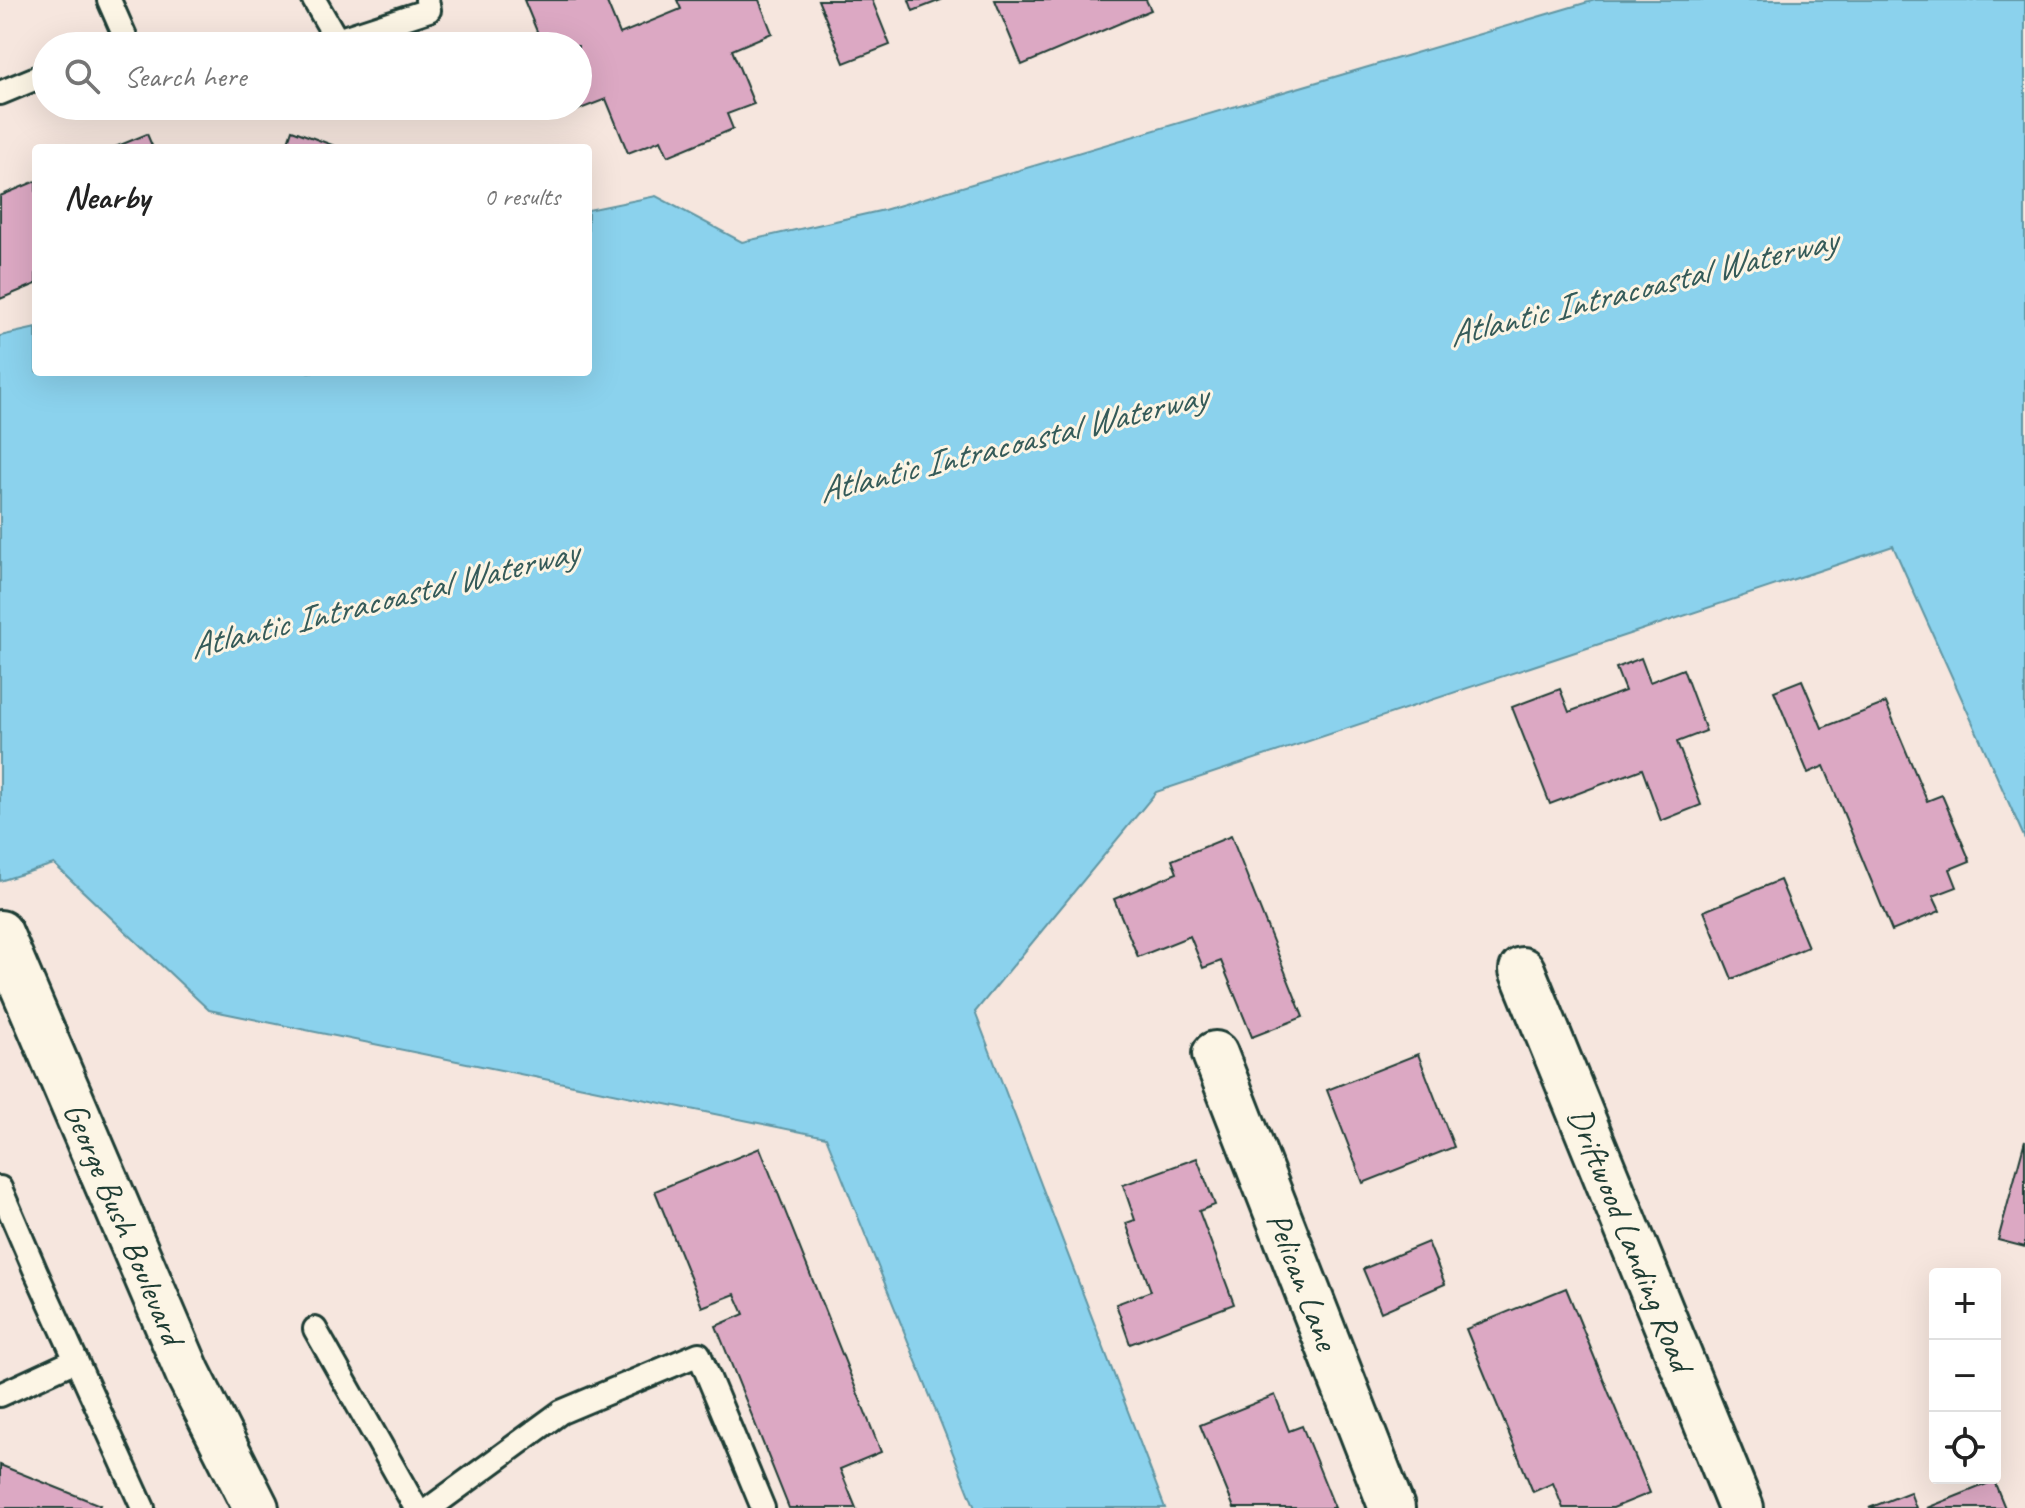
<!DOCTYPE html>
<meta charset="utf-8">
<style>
:root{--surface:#fff;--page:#f2f2f2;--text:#222;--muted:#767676;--line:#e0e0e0}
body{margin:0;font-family:Caveat,sans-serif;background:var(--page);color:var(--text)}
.controls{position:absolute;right:24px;bottom:24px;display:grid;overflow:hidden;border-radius:8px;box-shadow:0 8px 32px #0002}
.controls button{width:72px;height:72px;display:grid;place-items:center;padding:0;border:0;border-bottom:2px solid var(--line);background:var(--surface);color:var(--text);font:40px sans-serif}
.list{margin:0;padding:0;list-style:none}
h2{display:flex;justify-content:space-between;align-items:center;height:104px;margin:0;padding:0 32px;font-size:34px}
h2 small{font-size:26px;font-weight:400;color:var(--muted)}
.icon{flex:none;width:44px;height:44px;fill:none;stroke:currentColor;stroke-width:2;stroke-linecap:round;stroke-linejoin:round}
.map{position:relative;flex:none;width:2025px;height:1508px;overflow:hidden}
.search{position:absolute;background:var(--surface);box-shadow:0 8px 32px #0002;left:32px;top:32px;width:560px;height:88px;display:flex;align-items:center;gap:20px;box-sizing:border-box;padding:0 28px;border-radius:44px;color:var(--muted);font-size:30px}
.panel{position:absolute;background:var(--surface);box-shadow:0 8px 32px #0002;left:32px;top:144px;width:560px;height:232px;border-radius:8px}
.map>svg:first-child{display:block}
</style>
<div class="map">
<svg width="2025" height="1508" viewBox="0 0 2025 1508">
<rect width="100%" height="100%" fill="#f6e6de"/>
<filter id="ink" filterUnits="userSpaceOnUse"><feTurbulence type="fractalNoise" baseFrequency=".0125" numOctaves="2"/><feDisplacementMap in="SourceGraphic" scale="16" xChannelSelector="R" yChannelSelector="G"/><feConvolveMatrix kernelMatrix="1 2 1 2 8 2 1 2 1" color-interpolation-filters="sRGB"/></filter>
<g filter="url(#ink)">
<!-- water -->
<polygon fill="#8bd2ed" stroke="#6096a3" stroke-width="2" points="1595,0 2025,0 2025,839 1893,546 1156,792 975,1012 1165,1508 975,1508 826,1137 209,1010 54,864 0,881 0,336 36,328 36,372 588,372 588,210 656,196 742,242 884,210"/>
<!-- building -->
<g fill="#dca8c3" stroke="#1f3d34" stroke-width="2">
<polygon points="524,0 606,0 620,34 681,9 677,0 759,0 772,33 732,50 754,104 727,114 733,129 668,156 661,140 628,153 606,99 570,113 567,106 578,106 578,46 543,46"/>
<polygon points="818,0 872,0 890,45 844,63"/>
<polygon points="909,0 941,0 913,11"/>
<polygon points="995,0 1146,0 1151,10 1022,65"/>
<polygon points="292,130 340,148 286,148"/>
<polygon points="147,134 153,148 113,148"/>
<polygon points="36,181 36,284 0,299 0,196"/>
<polygon points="1641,658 1650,682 1683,669 1706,731 1677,742 1701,805 1661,821 1642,769 1550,804 1512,707 1560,689 1569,712 1625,691 1616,668"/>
<polygon points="1802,680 1822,728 1886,703 1927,801 1942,795 1970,861 1950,869 1957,887 1933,896 1940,911 1892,931 1824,766 1808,773 1774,691"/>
<polygon points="1231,836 1303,1017 1252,1037 1221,961 1203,968 1190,936 1138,957 1114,899 1177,873 1172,860"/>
<polygon points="1780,880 1808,947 1732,979 1704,911"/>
<polygon points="1418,1054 1454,1147 1363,1183 1327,1090"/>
<polygon points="2025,1140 2025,1247 1998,1240"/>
<polygon points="760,1148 881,1452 840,1469 856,1508 789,1508 716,1326 744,1314 735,1294 702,1307 655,1191"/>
<polygon points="1197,1158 1215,1205 1199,1211 1234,1304 1130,1344 1116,1304 1151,1291 1126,1223 1135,1220 1123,1185"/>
<polygon points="1428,1242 1445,1284 1381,1312 1363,1269"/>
<polygon points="1566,1288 1650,1493 1613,1508 1563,1508 1553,1483 1533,1492 1466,1329"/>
<polygon points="1275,1395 1289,1431 1302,1426 1335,1508 1234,1508 1200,1425"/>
<polygon points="0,1465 100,1505 98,1508 0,1508"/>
<polygon points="1994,1481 2005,1508 1927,1508"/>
<polygon points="1910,1492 1916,1508 1869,1508"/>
</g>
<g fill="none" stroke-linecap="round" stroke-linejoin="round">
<defs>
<g id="lane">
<polyline points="109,0 127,41 115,46"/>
<polyline points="314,0 337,40 429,10 427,0"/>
<polyline points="0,93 46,74"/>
<polyline points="0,1188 36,1272 143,1508"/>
<polyline points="315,1329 416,1508"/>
<polyline points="0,1395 76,1360"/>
<polyline points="430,1508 561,1412 699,1354 763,1508"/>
</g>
<g id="street">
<polyline points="1522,970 1741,1508"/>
<polyline points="1215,1054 1392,1508"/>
</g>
<polyline id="secondary" points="0,933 188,1373 256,1508"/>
</defs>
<!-- lane casing -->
<use href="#lane" stroke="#1f3d34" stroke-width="28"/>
<!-- street casing -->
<use href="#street" stroke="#1f3d34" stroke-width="50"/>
<!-- secondary casing -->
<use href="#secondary" stroke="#1f3d34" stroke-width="50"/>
<!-- lane -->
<use href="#lane" stroke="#fcf5e5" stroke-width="22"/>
<!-- street -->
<use href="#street" stroke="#fcf5e5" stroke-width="44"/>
<!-- secondary -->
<use href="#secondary" stroke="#fcf5e5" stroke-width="44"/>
</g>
</g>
<g text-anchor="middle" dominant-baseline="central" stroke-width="6" stroke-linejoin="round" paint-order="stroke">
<!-- street labels -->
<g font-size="34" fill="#1f3d34" stroke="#fcf5e5">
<text transform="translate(124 1223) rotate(67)">George Bush Boulevard</text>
<text transform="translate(1631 1239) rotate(68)">Driftwood Landing Road</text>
<text transform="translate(1303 1281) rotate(69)">Pelican Lane</text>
</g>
<!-- water labels -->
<g font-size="36" font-style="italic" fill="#355b59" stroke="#fcf5e5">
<text transform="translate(1642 287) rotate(-14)">Atlantic Intracoastal Waterway</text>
<text transform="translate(1012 443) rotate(-14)">Atlantic Intracoastal Waterway</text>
<text transform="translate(383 599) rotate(-14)">Atlantic Intracoastal Waterway</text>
</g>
</g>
</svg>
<div class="controls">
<button>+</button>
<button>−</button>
<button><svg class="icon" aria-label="locate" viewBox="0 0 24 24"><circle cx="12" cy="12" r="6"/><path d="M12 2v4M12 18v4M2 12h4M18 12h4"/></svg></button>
</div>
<div class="search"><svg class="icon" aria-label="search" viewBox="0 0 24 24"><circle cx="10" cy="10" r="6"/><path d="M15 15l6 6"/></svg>Search here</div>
<section class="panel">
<h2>Nearby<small>0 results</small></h2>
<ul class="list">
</ul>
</section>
</div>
